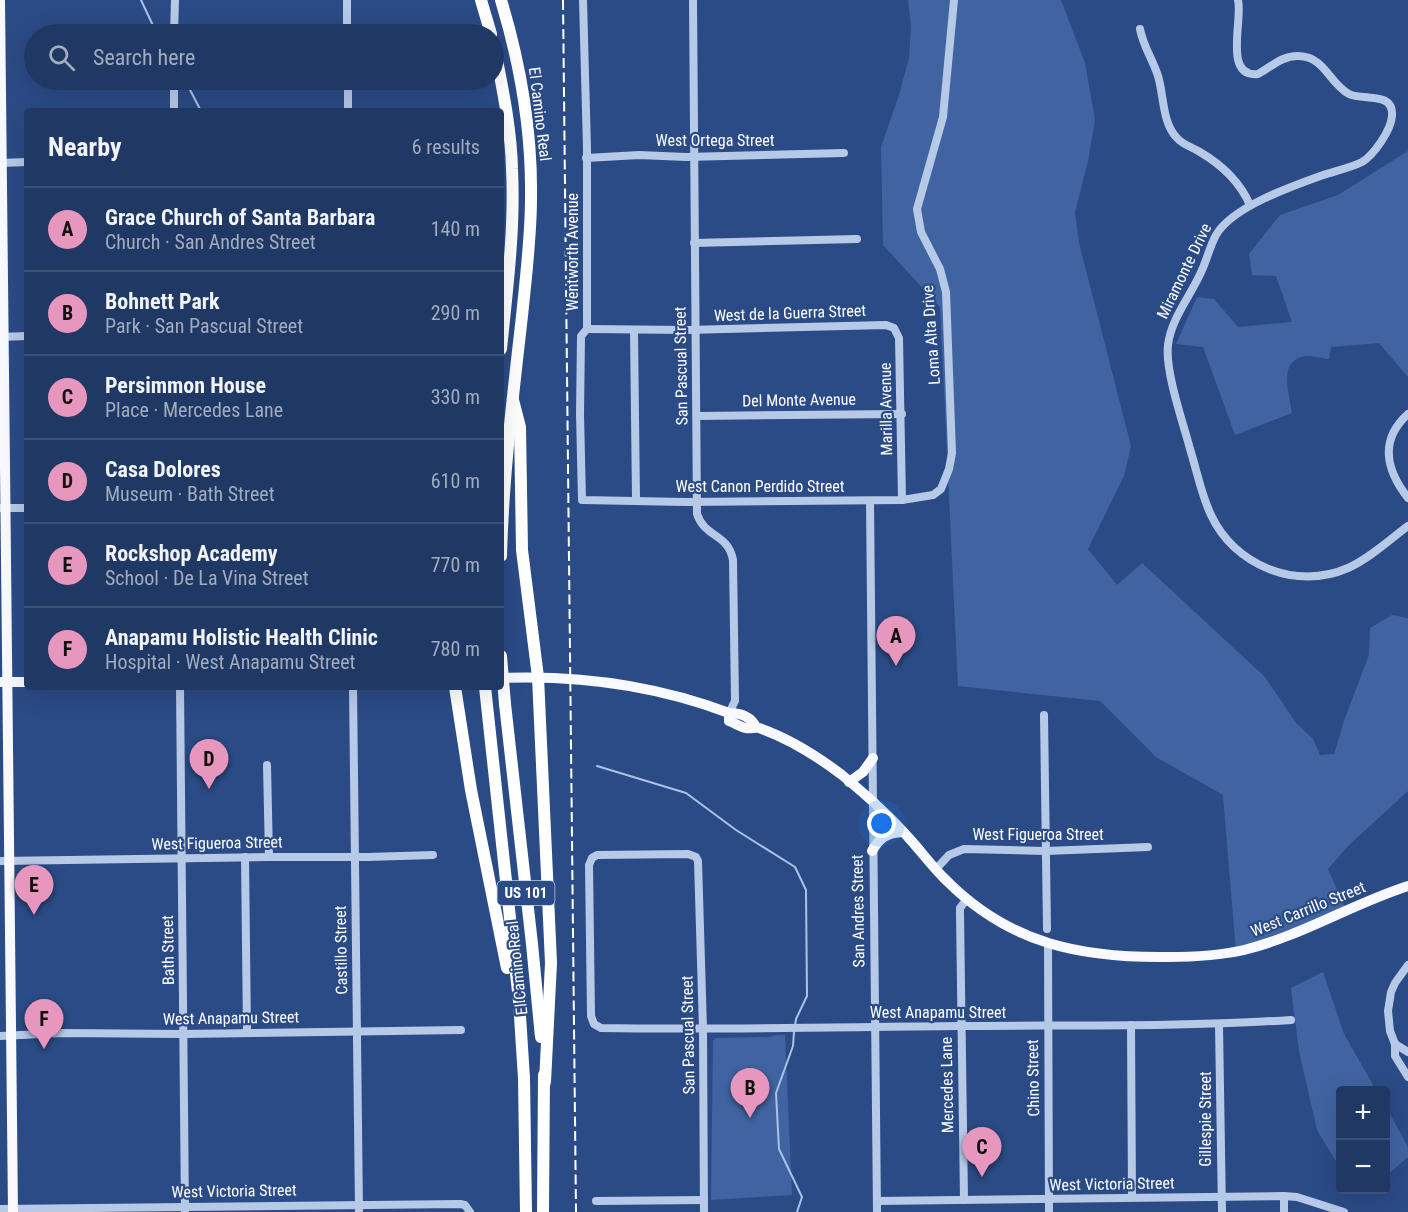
<!DOCTYPE html>
<meta charset="utf-8">
<style>
:root{--surface:#203864;--page:#2d436d;--text:#f1f3f6;--muted:#a2acbf;--line:#3d5278;--accent:#e797bd}
body{margin:0;font-family:"Roboto Condensed",sans-serif;background:var(--page);color:var(--text)}
.controls{position:absolute;right:18px;bottom:18px;display:grid;overflow:hidden;border-radius:6px;box-shadow:0 6px 24px #0002}
.controls button{width:54px;height:54px;display:grid;place-items:center;padding:0;border:0;border-bottom:2px solid var(--line);background:var(--surface);color:var(--text);font:30px sans-serif}
.you{position:absolute;left:882px;top:824px;width:21px;height:21px;margin:-15px;border:4px solid #fff;border-radius:50%;background:#1a73e8;box-shadow:0 0 0 9px #1a73e833}
.badge{display:grid;place-items:center;width:39px;height:39px;border-radius:50%;background:var(--accent);color:#111;font-size:20px;font-weight:700}
.pin{position:absolute;translate:-50% -50px;filter:drop-shadow(0 2px 3px #0008)}
.pin::after{content:'';position:absolute;top:32px;width:21px;height:18px;background:inherit;clip-path:polygon(0 0,100% 0,50% 100%)}
.list{margin:0;padding:0;list-style:none}
h2{display:flex;justify-content:space-between;align-items:center;height:78px;margin:0;padding:0 24px;font-size:26px}
h2 small{font-size:20px;font-weight:400;color:var(--muted)}
.list li{display:grid;grid-template-columns:39px 1fr auto;gap:18px;align-items:center;box-sizing:border-box;height:84px;padding:0 24px;border-top:2px solid var(--line)}
.list b{display:block;font-size:22px;white-space:nowrap}
.list p{margin:0;font-size:20px;white-space:nowrap;color:var(--muted)}
.list em{font-size:20px;font-style:normal;color:var(--muted)}
.icon{flex:none;width:33px;height:33px;fill:none;stroke:currentColor;stroke-width:2;stroke-linecap:round;stroke-linejoin:round}
.map{position:relative;flex:none;width:1408px;height:1212px;overflow:hidden}
.search{position:absolute;background:var(--surface);box-shadow:0 6px 24px #0002;left:24px;top:24px;width:480px;height:66px;display:flex;align-items:center;gap:15px;box-sizing:border-box;padding:0 21px;border-radius:33px;color:var(--muted);font-size:22px}
.panel{position:absolute;background:var(--surface);box-shadow:0 6px 24px #0002;left:24px;top:108px;width:480px;height:582px;border-radius:6px}
.map>svg:first-child{display:block}
</style>
<div class="map">
<svg width="1408" height="1212" viewBox="0 0 1408 1212">
<rect width="100%" height="100%" fill="#2b4b86"/>
<!-- green -->
<g fill="#4064a2">
<polygon points="908,0 1061,0 1085,63 1095,120 1088,161 1075,212 1079,243 1131,446 1124,476 1088,549 1117,585 1142,563 1265,677 1296,723 1313,739 1320,755 1334,754 1345,718 1369,655 1370,628 1392,615 1408,618 1408,791 1348,846 1328,869 1346,910 1236,952 1223,795 1156,757 1100,701 958,686 940,307 883,245 881,147 899,95 909,58 911,26"/>
<path d="M1408,151V434V377L1379,343L1331,347L1329,359C1321,358 1308,354 1301,357C1278,364 1290,396 1292,413L1235,435L1203,347L1176,344L1197,297L1214,299L1238,327L1292,322L1276,276L1252,275L1249,254L1280,215L1338,195Z"/>
<polygon points="1323,972 1344,1034 1376,1090 1340,1090 1340,1168 1317,1130 1299,1051 1291,988"/>
<polygon points="776,1035 785,1035 792,1195 711,1200 713,1041 715,1038 769,1037"/>
<polygon points="1386,1107 1408,1147 1408,1157 1386,1176"/>
</g>
<g fill="none" stroke-linecap="round" stroke-linejoin="round">
<!-- stream -->
<g stroke="#abc2e7" stroke-width="2">
<polyline points="141,0 157,34"/>
<polyline points="187,84 201,111"/>
<polyline points="597,766 686,793 736,830 795,867 806,890 807,996 796,1019 795,1026"/>
<polyline points="794,1032 793,1046 776,1093 779,1149 802,1197 797,1212"/>
</g>
<!-- minor -->
<g stroke="#b6c9e7" stroke-width="8">
<polyline points="347,0 347,34"/>
<polyline points="583,0 587,148 587,329 581,336 580,414 582,500 686,502 902,500 933,495 941,489 949,469 952,453 946,292 940,269 921,232 917,209 943,117 954,0"/>
<path d="M693,0L697,514C705,538 728,533 733,560L735,701L729,713"/>
<path d="M1238,0C1243,20 1223,78 1258,74C1271,67 1283,55 1299,56C1325,57 1329,83 1349,94C1363,101 1394,91 1392,116C1391,130 1374,155 1362,162C1350,168 1335,171 1323,175C1292,186 1232,207 1216,235C1210,246 1207,259 1202,270C1192,294 1171,318 1168,345C1165,372 1183,422 1190,449C1197,471 1201,494 1211,515C1234,565 1296,591 1348,568C1370,558 1389,540 1408,526"/>
<path d="M1140,29C1143,46 1153,60 1158,76C1164,95 1162,123 1177,138C1183,145 1192,147 1200,152C1222,165 1240,182 1250,205"/>
<polyline points="174,34 175,0"/>
<polyline points="174,80 174,111"/>
<polyline points="348,80 348,111"/>
<polyline points="586,158 639,155 686,157 844,153"/>
<polyline points="0,163 27,162"/>
<polyline points="694,243 857,239"/>
<polyline points="587,329 687,330 886,325 894,328 899,338 902,500"/>
<polyline points="634,330 636,500"/>
<polyline points="0,337 27,336"/>
<path d="M1408,414C1379,440 1386,470 1408,498"/>
<polyline points="697,416 902,414"/>
<polyline points="870,501 877,1212"/>
<polyline points="0,508 27,508"/>
<polyline points="180,687 185,1212"/>
<polyline points="353,687 359,1212"/>
<polyline points="1044,715 1047,929"/>
<polyline points="267,765 269,857"/>
<polyline points="245,857 247,1033"/>
<polyline points="0,861 269,857 368,857 433,855"/>
<polyline points="936,869 949,855 964,849 1046,851 1148,847"/>
<polyline points="1048,943 1049,1212"/>
<polyline points="1408,965 1395,983 1391,992 1388,1011 1390,1031 1395,1044 1395,1056 1408,1077"/>
<polyline points="1131,1025 1132,1197"/>
<polyline points="1219,1025 1222,1212"/>
<polyline points="0,1036 62,1033 183,1034 461,1030"/>
<polyline points="1395,1044 1408,1052"/>
<polyline points="1284,1196 1284,1212"/>
<polyline points="964,1200 960,913 960,908 967,899"/>
<polyline points="596,1201 704,1200"/>
<polyline points="877,1201 1284,1196 1297,1197 1344,1212"/>
<polyline points="0,1209 460,1204 465,1205 470,1212"/>
<path d="M704,1212L703,1029L698,861L696,857L688,854L597,855L592,858L589,865L591,1016L594,1024L601,1028C721,1030 840,1027 960,1026C1070,1025 1181,1027 1291,1020"/>
</g>
<!-- major -->
<g stroke="#f7f9fe" stroke-width="10">
<polyline points="0,0 13,1212"/>
<path d="M501,678C580,675 655,685 729,713C741,713 751,717 756,727"/>
<polyline points="0,682 27,682"/>
<path d="M729,713V721C735,723 740,727 746,728C751,729 755,727 759,728C788,738 817,756 842,775C865,794 888,814 908,837C921,851 933,868 947,881C1010,944 1081,958 1167,957C1193,957 1218,956 1244,950C1301,936 1352,904 1408,886"/>
<polyline points="849,782 863,772 873,758"/>
<path d="M872,851C880,837 887,833 903,832"/>
</g>
<!-- highway -->
<g stroke="#fff" stroke-width="12">
<polyline points="481,0 491,34"/>
<path d="M501,0C520,63 532,131 531,198C531,237 526,276 522,316C513,396 503,476 501,556"/>
<path d="M494,45C502,86 511,127 512,169C515,229 507,289 501,349"/>
<polyline points="513,400 520,427 522,550 538,677 551,963 545,1082"/>
<polyline points="455,687 471,790 507,968"/>
<polyline points="485,687 519,1001 524,1078 526,1212"/>
<polyline points="505,704 532,944 541,1037"/>
<polyline points="543,1212 544,1075"/>
</g>
<!-- rail -->
<polyline stroke="#fff" stroke-width="2" stroke-dasharray="10 4.5" stroke-linecap="butt" points="563,0 576,1212"/>
<!-- highway-bridge -->
<polyline stroke="#fff" stroke-width="12" points="501,656 505,704"/>
</g>
<g text-anchor="middle" dominant-baseline="central" stroke-width="4.5" stroke-linejoin="round" paint-order="stroke">
<!-- shield labels -->
<rect fill="#2b4b86" stroke="#bfc9db" stroke-width="1.5" x="497.5" y="881" width="57" height="24" rx="4.5"/>
<g font-size="15" font-weight="bold" fill="#fff">
<text x="526" y="893">US 101</text>
</g>
<!-- street labels -->
<g font-size="16" fill="#fff" stroke="#2b4b86">
<text transform="translate(540 114) rotate(83)">El Camino Real</text>
<text x="715" y="140">West Ortega Street</text>
<text transform="translate(572 252) rotate(-90)">Wentworth Avenue</text>
<text transform="translate(1184 271) rotate(-64)">Miramonte Drive</text>
<text transform="translate(790 313) rotate(-2)">West de la Guerra Street</text>
<text transform="translate(931 335) rotate(-94)">Loma Alta Drive</text>
<text transform="translate(681 366) rotate(-91)">San Pascual Street</text>
<text transform="translate(799 400) rotate(-1)">Del Monte Avenue</text>
<text transform="translate(886 409) rotate(-91)">Marilla Avenue</text>
<text x="760" y="486">West Canon Perdido Street</text>
<text x="1038" y="834">West Figueroa Street</text>
<text transform="translate(217 843) rotate(-1)">West Figueroa Street</text>
<text transform="translate(1308 909) rotate(-22)">West Carrillo Street</text>
<text transform="translate(858 911) rotate(-91)">San Andres Street</text>
<text transform="translate(168 950) rotate(-91)">Bath Street</text>
<text transform="translate(341 950) rotate(-91)">Castillo Street</text>
<text transform="translate(517 968) rotate(-96)">El Camino Real</text>
<text x="938" y="1012">West Anapamu Street</text>
<text transform="translate(231 1018) rotate(-1)">West Anapamu Street</text>
<text transform="translate(688 1035) rotate(-91)">San Pascual Street</text>
<text transform="translate(1033 1078) rotate(-91)">Chino Street</text>
<text transform="translate(947 1085) rotate(-91)">Mercedes Lane</text>
<text transform="translate(1205 1119) rotate(-90)">Gillespie Street</text>
<text transform="translate(1112 1184) rotate(-1)">West Victoria Street</text>
<text transform="translate(234 1191) rotate(-1)">West Victoria Street</text>
</g>
</g>
</svg>
<div class="controls">
<button>+</button>
<button>−</button>
</div>
<div class="you"></div>
<div class="pin badge" style="left:896px;top:666px">A</div>
<div class="pin badge" style="left:750px;top:1118px">B</div>
<div class="pin badge" style="left:982px;top:1177px">C</div>
<div class="pin badge" style="left:209px;top:789px">D</div>
<div class="pin badge" style="left:34px;top:915px">E</div>
<div class="pin badge" style="left:44px;top:1049px">F</div>
<div class="search"><svg class="icon" aria-label="search" viewBox="0 0 24 24"><circle cx="10" cy="10" r="6"/><path d="M15 15l6 6"/></svg>Search here</div>
<section class="panel">
<h2>Nearby<small>6 results</small></h2>
<ul class="list">
<li><span class="badge">A</span><div><b>Grace Church of Santa Barbara</b><p>Church · San Andres Street</p></div><em>140 m</em></li>
<li><span class="badge">B</span><div><b>Bohnett Park</b><p>Park · San Pascual Street</p></div><em>290 m</em></li>
<li><span class="badge">C</span><div><b>Persimmon House</b><p>Place · Mercedes Lane</p></div><em>330 m</em></li>
<li><span class="badge">D</span><div><b>Casa Dolores</b><p>Museum · Bath Street</p></div><em>610 m</em></li>
<li><span class="badge">E</span><div><b>Rockshop Academy</b><p>School · De La Vina Street</p></div><em>770 m</em></li>
<li><span class="badge">F</span><div><b>Anapamu Holistic Health Clinic</b><p>Hospital · West Anapamu Street</p></div><em>780 m</em></li>
</ul>
</section>
</div>
